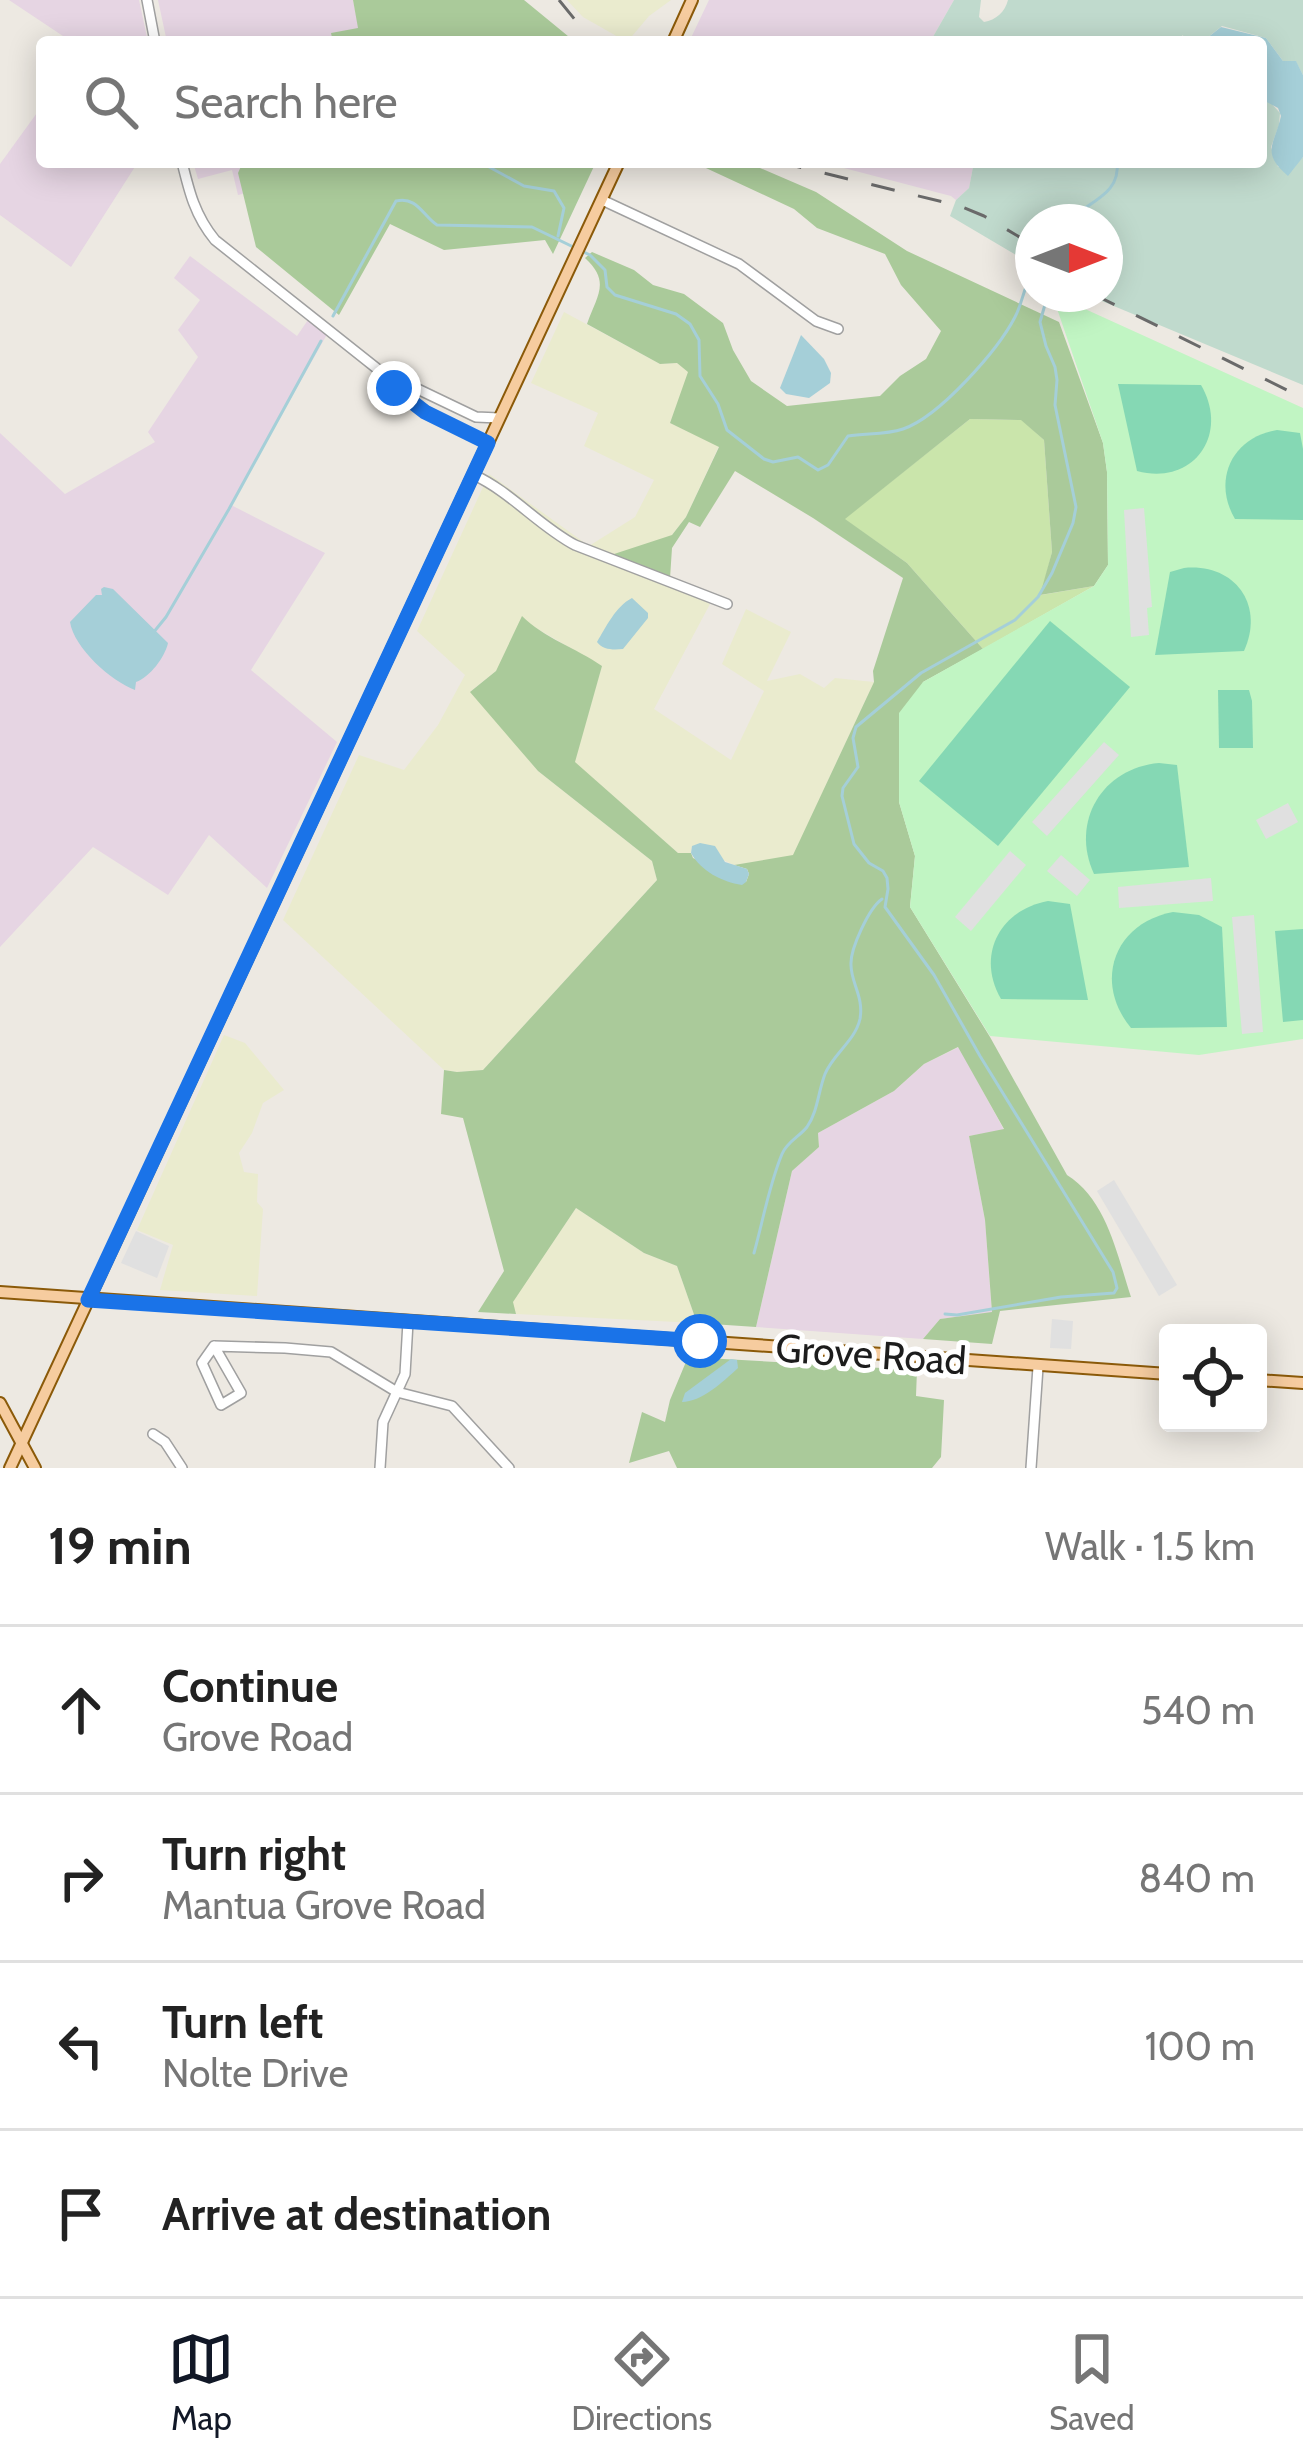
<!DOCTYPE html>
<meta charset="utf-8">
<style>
:root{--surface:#fff;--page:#f2f2f2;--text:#222;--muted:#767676;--line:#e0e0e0;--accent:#111827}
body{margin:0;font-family:Cabin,sans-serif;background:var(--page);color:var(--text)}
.controls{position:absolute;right:36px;bottom:36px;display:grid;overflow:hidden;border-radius:12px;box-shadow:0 6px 30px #0003}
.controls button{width:108px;height:108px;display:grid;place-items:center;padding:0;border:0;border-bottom:3px solid var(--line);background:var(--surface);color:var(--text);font:60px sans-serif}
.compass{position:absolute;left:1015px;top:204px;width:108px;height:108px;border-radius:50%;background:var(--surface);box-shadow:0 6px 30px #0003;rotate:90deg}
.stop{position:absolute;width:36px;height:36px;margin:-27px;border:9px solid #1a73e8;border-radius:50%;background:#fff}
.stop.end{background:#1a73e8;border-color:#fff;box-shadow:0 3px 12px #0008}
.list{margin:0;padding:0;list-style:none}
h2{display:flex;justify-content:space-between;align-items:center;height:156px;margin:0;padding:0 48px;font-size:51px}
h2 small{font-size:39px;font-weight:400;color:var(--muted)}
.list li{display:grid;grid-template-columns:78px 1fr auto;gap:36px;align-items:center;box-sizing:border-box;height:168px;padding:0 48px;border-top:3px solid var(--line)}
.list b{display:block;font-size:45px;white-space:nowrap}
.list p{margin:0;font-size:39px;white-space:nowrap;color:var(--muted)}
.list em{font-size:39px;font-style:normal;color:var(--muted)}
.icon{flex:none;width:66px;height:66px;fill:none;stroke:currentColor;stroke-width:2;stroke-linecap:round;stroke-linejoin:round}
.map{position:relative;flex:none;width:1303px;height:1468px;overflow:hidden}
.search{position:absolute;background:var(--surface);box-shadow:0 6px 30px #0003;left:36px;right:36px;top:36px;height:132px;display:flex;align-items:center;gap:30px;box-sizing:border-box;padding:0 42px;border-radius:12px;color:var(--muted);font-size:45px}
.sheet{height:828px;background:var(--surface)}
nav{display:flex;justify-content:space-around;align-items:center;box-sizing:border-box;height:168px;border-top:3px solid var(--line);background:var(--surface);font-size:33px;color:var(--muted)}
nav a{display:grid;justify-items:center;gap:6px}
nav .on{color:var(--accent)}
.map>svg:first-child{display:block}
</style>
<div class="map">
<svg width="1303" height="1468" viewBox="0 0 1303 1468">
<rect width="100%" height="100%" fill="#ede9e2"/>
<!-- industrial -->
<g fill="#e6d5e3">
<polygon points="9,0 139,0 148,42 77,42 66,38"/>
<polygon points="158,0 353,0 359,29 332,33 333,42 167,42"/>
<polygon points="709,0 954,0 930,42 689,42"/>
<polygon points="42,106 42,162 138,162 71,267 0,215 0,164"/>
<polygon points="193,162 276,162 281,184 238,195 232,170 198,179"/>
<polygon points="821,162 974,162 969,188 956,200 951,196"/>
<polygon points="190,256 297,336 312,314 330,329 231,505 325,553 251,670 337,742 267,888 209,835 168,895 93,847 0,947 0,433 65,494 155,442 148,432 198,357 178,330 200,300 174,278"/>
<polygon points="959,1047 1004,1130 969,1136 985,1220 992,1313 940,1319 923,1339 756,1327 792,1171 819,1147 818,1133 894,1091 924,1064"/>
</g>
<!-- farmland -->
<g fill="#eaebce">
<polygon points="567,0 671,0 649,16 627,42 583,17"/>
<polygon points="564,312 660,364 677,363 689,372 670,423 719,446 686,517 672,535 670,578 710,604 654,709 731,760 764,691 722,664 746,609 791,632 767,681 800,674 824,688 835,678 874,682 793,856 734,865 692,846 691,853 678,853 574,762 602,666 534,627 496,671 471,691 538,771 652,861 657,880 483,1070 457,1072 444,1070 283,920 359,755 404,770 438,725 465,675 417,631 489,474 589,546 635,517 654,480 584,446 598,413 531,383"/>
<polygon points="224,1035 245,1043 284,1090 263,1103 252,1133 239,1153 244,1172 258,1174 257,1202 263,1209 257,1296 160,1290 173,1245 137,1230"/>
<polygon points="576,1208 644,1253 677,1266 697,1323 516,1314 512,1302"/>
</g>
<!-- grass -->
<polygon fill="#cae5ab" points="970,419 1022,420 1044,440 1052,552 1041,595 1094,586 983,649 907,563 844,519"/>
<!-- forest -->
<g fill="#aaca9a">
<polygon points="353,0 524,0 574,41 514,36 514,42 333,42 331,33 358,28"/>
<polygon points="243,162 596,162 553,254 545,240 444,250 390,224 339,315 256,247 238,173"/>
<path d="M693,162H746L816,192L907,251L1059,322L1103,443L1107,472L1108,565L1094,586L1040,595L1052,552L1044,440L1021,420L970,419L845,519L907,563L983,649L923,682L899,802L915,856L910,907L990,1037L1067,1175C1107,1200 1117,1255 1131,1297L1000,1311L992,1344L923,1339L940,1319L992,1312L985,1220L969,1136L1004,1129L958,1047L924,1064L894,1091L818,1133L819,1147L792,1171L756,1327L697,1323L677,1266L644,1253L576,1208L513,1302L516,1314L478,1312L504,1271L463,1118L441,1114L444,1070L457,1072L483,1070L657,880L652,861L538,771L470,692L496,671L522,616C544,638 576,648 602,666L575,762L678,853H691L693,858L746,882L749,874L747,869L734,865L793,855L874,682L873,671L903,578L813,518L735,471L700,527L689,522L672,548L670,578L611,555L672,535L686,517L719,447L670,423L688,372L677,363L660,364L587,324C597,295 611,282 585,258L592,252L634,270L653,285L684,294L723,323L733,350L751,381L787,406L880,396L900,376L926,359L941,331L901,285L885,254L817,228L794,209Z"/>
<polygon points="688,1357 917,1370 916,1396 944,1400 941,1457 932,1468 677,1468 669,1451 629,1463 642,1412 665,1422 670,1400"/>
</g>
<!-- wetland -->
<g fill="#c0dacd">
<path d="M954,0H981L979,17L984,22C996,20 1005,12 1008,0H1303V75L1296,62L1283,61L1266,38L1222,26L1202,42H1184L1183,35L1176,42H930Z"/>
<polygon points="1261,99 1270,102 1280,113 1279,125 1271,147 1278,167 1293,166 1303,157 1303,385 1085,294 1105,294 1105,222 1033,222 1033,265 950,216 956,200 969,188 974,162 1261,162"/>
</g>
<!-- park -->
<polygon fill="#c1f5c3" points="1052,294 1303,408 1303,1039 1199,1055 990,1036 910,907 915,856 899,802 899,713 923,682 1094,586 1108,565 1107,472 1103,443"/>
<!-- pitch -->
<g fill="#85d8b4">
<path d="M1118,384L1201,385C1230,435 1193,486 1137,471Z"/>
<path d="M1277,430L1300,433L1303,449V520L1235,519C1212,480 1232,437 1277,430Z"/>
<path d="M1184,568C1235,563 1265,605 1244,651L1155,655L1170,572Z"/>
<polygon points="1050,621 1130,687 998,846 919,781"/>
<polygon points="1218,690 1249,690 1252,701 1253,748 1219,748"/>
<path d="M1159,763L1177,765L1189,867L1094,874C1070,822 1102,768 1159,763Z"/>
<path d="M1048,901L1070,904L1088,1000L1001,999C976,956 999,910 1048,901Z"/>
<path d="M1173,912L1199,915L1222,927L1227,1027L1131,1028C1093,982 1114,923 1173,912Z"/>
<polygon points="1303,929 1303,1020 1283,1022 1275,931"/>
</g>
<!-- parking -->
<g fill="#e0e0e0">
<polygon points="1144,508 1152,607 1147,608 1149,635 1131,637 1124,510"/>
<polygon points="1104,742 1119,755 1047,836 1032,822"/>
<polygon points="1288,803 1298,822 1266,839 1256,820"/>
<polygon points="1010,851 1026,865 971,931 955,917"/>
<polygon points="1061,855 1090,880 1077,896 1047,871"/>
<polygon points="1211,878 1213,901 1119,908 1118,887"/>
<polygon points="1254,915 1263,1032 1242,1034 1232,917"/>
<polygon points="1114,1180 1177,1285 1159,1296 1097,1191"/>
<polygon points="136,1231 169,1246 157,1278 121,1263"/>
<polygon points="1052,1319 1073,1321 1071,1349 1050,1348"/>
</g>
<!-- water -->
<g fill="#a5cfd8">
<path d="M1221,27L1266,38L1283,61H1296L1303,75V157L1288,176C1260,152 1275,144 1281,116L1278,108L1261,99V42H1202Z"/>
<polygon points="801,335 824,359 831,373 830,383 809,398 786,394 780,388"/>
<path d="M104,587L113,589L168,643C165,657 150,677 136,682L135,690C111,681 74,648 70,622L96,595H102L101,589Z"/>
<path d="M632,598L648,613V618L623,649C613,650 603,650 597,642C606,627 616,606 632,598Z"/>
<path d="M700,843L715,846L725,862L747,869L749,874L746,882L742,885C722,882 701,871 691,853L692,846Z"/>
<path d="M731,1359L737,1360L738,1368C723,1382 701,1402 682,1402L685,1393Z"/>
</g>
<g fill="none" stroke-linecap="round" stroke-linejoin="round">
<!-- stream -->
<g stroke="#a5cfd8" stroke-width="3">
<polyline points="480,162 524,186 554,191 564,208 558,236"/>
<path d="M1068,222C1088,201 1121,195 1117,162"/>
<path d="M333,316L396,201C417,196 423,216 437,225L532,227L590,255L605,270L607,287L615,295L676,314L690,324L699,340L700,376L718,404L727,430L764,459L773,462L798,457L818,470L828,465L848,436C866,433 885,435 903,429C939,417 998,350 1015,317C1023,302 1023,287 1033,274"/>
<polyline points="153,633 166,617 229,509 321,341"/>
<path d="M754,1253C763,1221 769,1185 782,1154C787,1142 799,1137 807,1127C818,1111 818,1092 825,1074C833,1054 855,1041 860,1019C864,997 851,983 851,965C850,949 869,908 882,899"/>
<polyline points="945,1314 957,1315 1061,1297 1114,1293 1117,1288 1113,1272 980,1056 934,975 885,907 888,889 887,878 883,871 869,863 854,844 842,796 843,788 858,767 853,738 856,727 921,673 1015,620 1038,597 1052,573 1073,523 1076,507 1055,405 1057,380 1055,367 1046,346 1040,322 1048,294"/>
</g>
<defs>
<g id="minor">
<polyline points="147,0 155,42"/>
<path d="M182,162C189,191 195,216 215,240L380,371L476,417L499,418"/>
<polyline points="602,200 739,264 816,321 838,329"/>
<path d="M383,375C411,408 449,425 488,443"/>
<path d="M474,475C511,492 539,526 575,545L727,604"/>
<polyline points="214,1346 241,1393 221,1405 202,1363 214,1346 285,1348 331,1352 397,1392 452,1406 509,1468"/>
<polyline points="153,1434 165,1442 182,1468"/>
<polyline points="380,1468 383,1422 405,1374 408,1322"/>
<polyline points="1031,1468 1038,1367"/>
</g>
<g id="major">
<polyline points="673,42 692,0"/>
<polyline points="0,1292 1168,1374"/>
<polyline points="1258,1380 1303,1383"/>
<polyline points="0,1403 35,1468"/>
<polyline points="10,1468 619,162"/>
</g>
</defs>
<!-- minor casing -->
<use href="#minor" stroke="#a0a0a0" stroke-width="12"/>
<!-- major casing -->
<use href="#major" stroke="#8b5a09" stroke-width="14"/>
<!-- minor -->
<use href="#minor" stroke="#fff" stroke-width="9"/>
<!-- major -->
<use href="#major" stroke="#f6cc9f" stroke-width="10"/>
<!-- rail -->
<g stroke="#6a6a6a" stroke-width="3" stroke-dasharray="24 24" stroke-linecap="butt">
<polyline points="559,0 593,42"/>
<polyline points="778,162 960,206 984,216 1033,245"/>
<polyline points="1093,294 1303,398"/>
</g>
</g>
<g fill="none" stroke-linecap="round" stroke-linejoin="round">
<!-- route -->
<polyline stroke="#1a73e8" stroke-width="15" points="394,388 425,412 488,443 88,1300 700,1341"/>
</g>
<g text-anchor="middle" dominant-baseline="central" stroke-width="10" stroke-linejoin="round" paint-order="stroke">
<!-- street labels -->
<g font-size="39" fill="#1c1c1c" stroke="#fff">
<text transform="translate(871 1354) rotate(4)">Grove Road</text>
</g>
</g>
</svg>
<div class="controls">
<button><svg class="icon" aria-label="locate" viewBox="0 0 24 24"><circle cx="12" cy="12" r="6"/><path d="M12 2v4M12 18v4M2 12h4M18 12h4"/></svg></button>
</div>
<svg class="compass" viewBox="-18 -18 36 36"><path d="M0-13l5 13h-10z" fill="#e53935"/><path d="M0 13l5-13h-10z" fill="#767676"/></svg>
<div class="stop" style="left:700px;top:1341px"></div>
<div class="stop end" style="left:394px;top:388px"></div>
<div class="search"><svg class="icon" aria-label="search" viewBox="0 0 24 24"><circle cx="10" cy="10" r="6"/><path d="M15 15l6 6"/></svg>Search here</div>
</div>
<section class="sheet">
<h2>19 min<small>Walk · 1.5 km</small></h2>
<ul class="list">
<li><svg class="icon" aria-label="ahead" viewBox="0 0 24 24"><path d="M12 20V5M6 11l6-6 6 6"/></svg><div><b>Continue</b><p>Grove Road</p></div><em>540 m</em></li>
<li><svg class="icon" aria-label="right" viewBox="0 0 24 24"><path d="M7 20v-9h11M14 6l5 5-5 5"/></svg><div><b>Turn right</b><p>Mantua Grove Road</p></div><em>840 m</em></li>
<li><svg class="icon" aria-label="left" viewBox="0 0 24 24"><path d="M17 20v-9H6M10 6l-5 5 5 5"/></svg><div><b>Turn left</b><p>Nolte Drive</p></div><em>100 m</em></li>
<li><svg class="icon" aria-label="arrive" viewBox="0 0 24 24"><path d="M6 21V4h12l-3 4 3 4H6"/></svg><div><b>Arrive at destination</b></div></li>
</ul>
</section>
<nav>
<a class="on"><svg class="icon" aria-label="map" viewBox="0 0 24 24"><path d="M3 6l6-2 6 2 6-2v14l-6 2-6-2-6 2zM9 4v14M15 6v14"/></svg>Map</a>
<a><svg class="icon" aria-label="directions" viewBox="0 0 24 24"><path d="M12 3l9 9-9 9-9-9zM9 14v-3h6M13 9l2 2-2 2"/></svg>Directions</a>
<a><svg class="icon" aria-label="saved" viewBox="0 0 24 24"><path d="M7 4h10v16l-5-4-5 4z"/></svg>Saved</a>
</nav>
